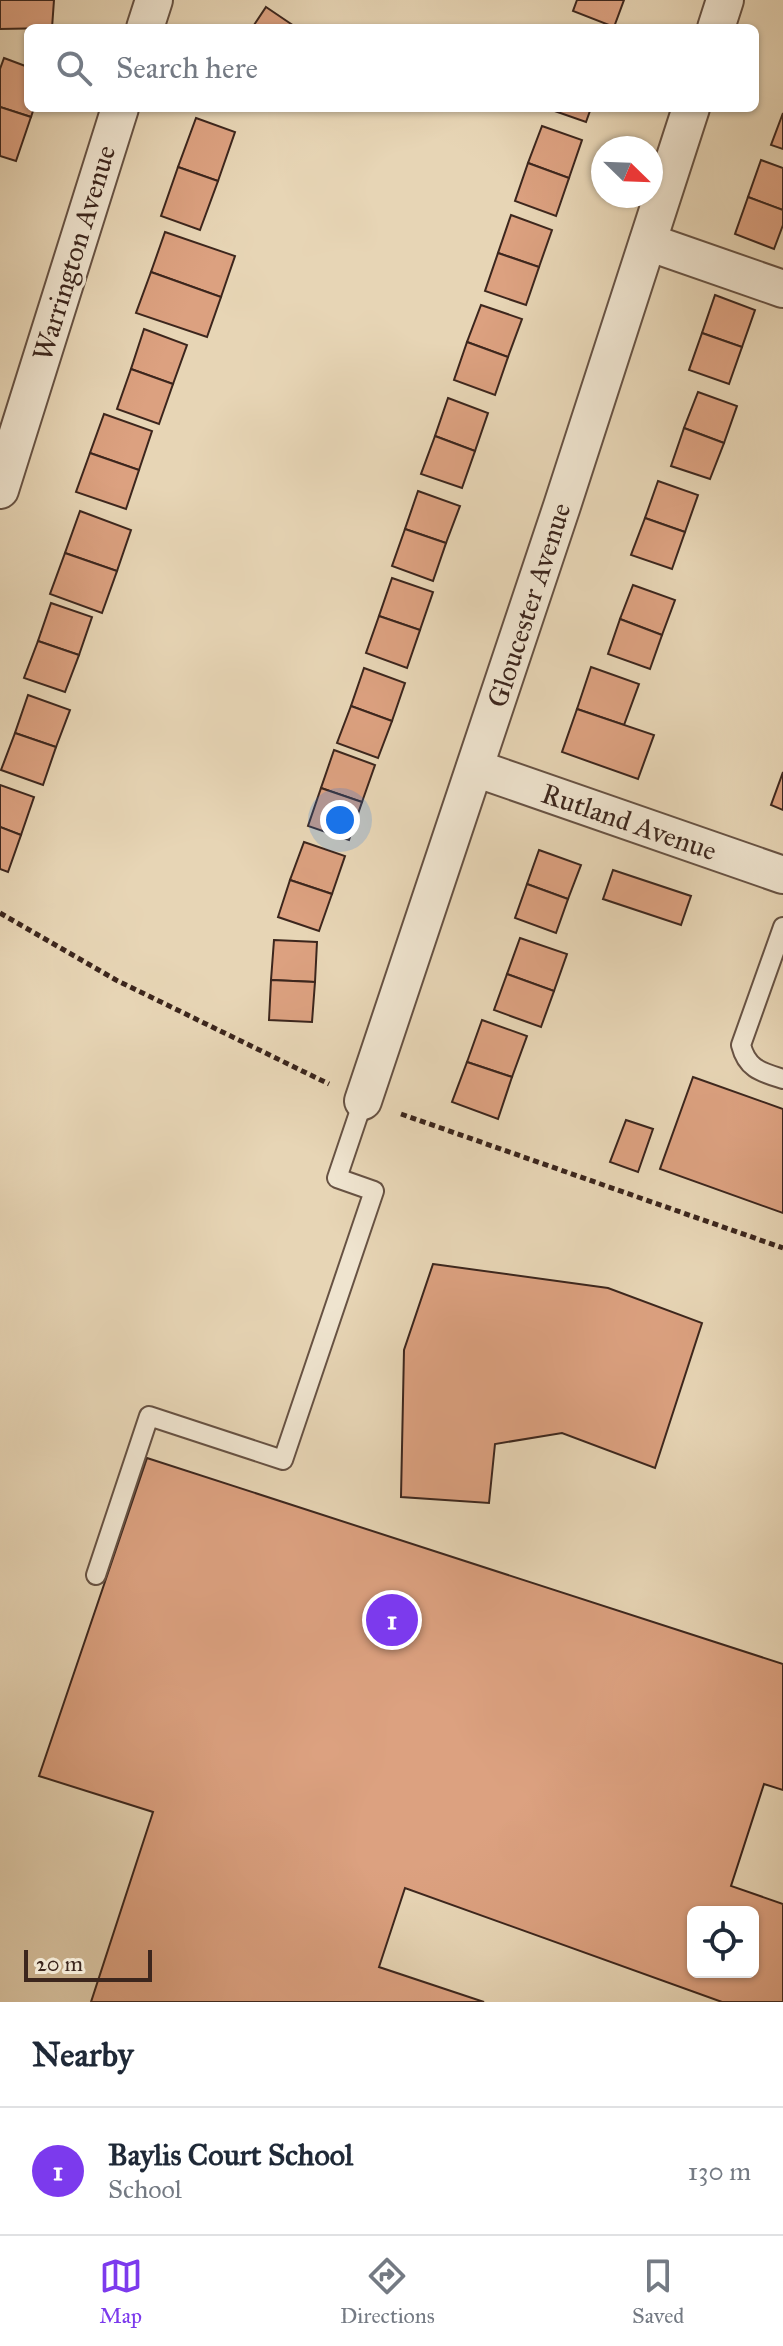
<!DOCTYPE html>
<style>
:root{--surface:#fff;--page:#f6f6f7;--text:#1f2937;--muted:#747a83;--line:#e0e1e3;--accent:#7c3aed}
body{margin:0;font-family:"IM FELL Great Primer",serif;background:var(--page);color:var(--text)}
.controls{position:absolute;right:24px;bottom:24px;display:grid;overflow:hidden;border-radius:12px;box-shadow:0 2px 6px #0004}
.controls button{width:72px;height:72px;display:grid;place-items:center;padding:0;border:0;border-bottom:2px solid var(--line);background:var(--surface);color:var(--text);font:40px sans-serif}
.compass{position:absolute;left:591px;top:136px;width:72px;height:72px;border-radius:50%;background:var(--surface);box-shadow:0 2px 6px #0004;rotate:113deg}
.scale{position:absolute;left:24px;bottom:20px;width:128px;box-sizing:border-box;padding-left:8px;border:4px solid #3c261d;border-top:0;font-size:22px;line-height:28px;white-space:nowrap;color:#3c261d;-webkit-text-stroke:6px #efe4cf;paint-order:stroke}
.you{position:absolute;left:340px;top:820px;width:28px;height:28px;margin:-20px;border:6px solid #fff;border-radius:50%;background:#1a73e8;box-shadow:0 0 0 12px #1a73e833}
.badge{display:grid;place-items:center;width:52px;height:52px;border-radius:50%;background:var(--accent);color:#fff;font-size:26px;font-weight:700}
.pin{position:absolute;translate:-50% -50%;border:4px solid #fff;box-shadow:0 2px 8px #0006}
.list{margin:0;padding:0;list-style:none}
h2{display:flex;justify-content:space-between;align-items:center;height:104px;margin:0;padding:0 32px;font-size:34px}
h2 small{font-size:26px;font-weight:400;color:var(--muted)}
.list li{display:grid;grid-template-columns:52px 1fr auto;gap:24px;align-items:center;box-sizing:border-box;height:128px;padding:0 32px;border-top:2px solid var(--line)}
.list b{display:block;font-size:30px;white-space:nowrap}
.list p{margin:0;font-size:26px;white-space:nowrap;color:var(--muted)}
.list em{font-size:26px;font-style:normal;color:var(--muted)}
.icon{flex:none;width:44px;height:44px;fill:none;stroke:currentColor;stroke-width:2;stroke-linecap:round;stroke-linejoin:round}
.map{position:relative;flex:none;width:783px;height:2002px;overflow:hidden}
.search{position:absolute;background:var(--surface);box-shadow:0 2px 6px #0004;left:24px;right:24px;top:24px;height:88px;display:flex;align-items:center;gap:20px;box-sizing:border-box;padding:0 28px;border-radius:12px;color:var(--muted);font-size:30px}
.sheet{height:232px;background:var(--surface)}
nav{display:flex;justify-content:space-around;align-items:center;box-sizing:border-box;height:112px;border-top:2px solid var(--line);background:var(--surface);font-size:22px;color:var(--muted)}
nav a{display:grid;justify-items:center;gap:4px}
nav .on{color:var(--accent)}
.map>svg:first-child{display:block}
</style>
<div class="map">
<svg width="783" height="2002" viewBox="0 0 783 2002">
<rect width="100%" height="100%" fill="#e7d5b5"/>
<filter id="stains"><feTurbulence type="fractalNoise" baseFrequency=".0025" numOctaves="4"/><feColorMatrix values="0 0 0 0 .2 0 0 0 0 .09 0 0 0 0 .02 0 0 0 .5 -.17"/></filter>
<radialGradient id="worn" r=".72"><stop offset=".6" stop-color="#630" stop-opacity="0"/><stop offset="1" stop-color="#630" stop-opacity=".3"/></radialGradient>
<!-- building -->
<g fill="#dca180" stroke="#3c261d" stroke-width="2" fill-rule="evenodd">
<polygon points="0,0 54,0 52,28 0,29"/>
<polygon points="577,0 624,0 614,27 573,11"/>
<polygon points="266,7 297,28 252,28"/>
<polygon points="4,58 28,67 28,108 34,108 31,117 0,107 0,69"/>
<polygon points="0,107 31,117 16,161 0,156"/>
<polygon points="546,108 591,108 586,122"/>
<polygon points="783,113 783,149 771,145"/>
<polygon points="196,118 235,132 218,181 178,167"/>
<polygon points="542,126 582,140 569,178 528,163"/>
<polygon points="761,160 783,168 783,210 748,197"/>
<polygon points="528,163 569,178 556,216 515,201"/>
<polygon points="178,167 218,181 200,230 161,216"/>
<polygon points="748,197 783,210 783,225 774,249 735,234"/>
<polygon points="511,215 552,230 539,267 498,253"/>
<polygon points="165,232 235,256 221,297 151,272"/>
<polygon points="498,253 539,267 526,305 485,291"/>
<polygon points="151,272 221,297 207,337 136,313"/>
<polygon points="715,295 755,310 742,347 702,333"/>
<polygon points="481,305 522,319 508,357 467,342"/>
<polygon points="144,329 187,345 173,384 131,369"/>
<polygon points="702,333 742,347 729,384 689,370"/>
<polygon points="467,342 508,357 495,395 454,380"/>
<polygon points="131,369 173,384 159,424 117,409"/>
<polygon points="698,392 737,406 724,443 684,428"/>
<polygon points="448,398 488,413 475,451 435,436"/>
<polygon points="104,414 152,431 139,470 90,453"/>
<polygon points="684,428 724,443 710,479 671,466"/>
<polygon points="435,436 475,451 462,488 421,474"/>
<polygon points="90,453 139,470 126,509 76,492"/>
<polygon points="658,481 698,495 685,532 645,518"/>
<polygon points="418,491 460,506 446,543 405,529"/>
<polygon points="80,511 131,530 117,571 65,553"/>
<polygon points="645,518 685,532 672,569 631,555"/>
<polygon points="405,529 446,543 433,581 392,566"/>
<polygon points="65,553 117,571 102,613 50,594"/>
<polygon points="392,578 433,592 420,630 379,616"/>
<polygon points="633,585 675,600 662,635 620,619"/>
<polygon points="51,603 92,617 79,655 38,641"/>
<polygon points="379,616 420,630 407,668 366,653"/>
<polygon points="620,619 662,635 650,669 608,654"/>
<polygon points="38,641 79,655 65,692 24,678"/>
<polygon points="591,667 639,684 624,725 577,709"/>
<polygon points="364,668 405,683 392,721 351,706"/>
<polygon points="28,695 70,710 56,747 15,733"/>
<polygon points="351,706 392,721 378,758 337,743"/>
<polygon points="577,709 654,735 638,779 562,752"/>
<polygon points="15,733 56,747 43,785 1,770"/>
<polygon points="334,750 375,765 362,802 321,788"/>
<polygon points="783,772 783,810 771,805"/>
<polygon points="0,785 34,797 21,835 0,827"/>
<polygon points="321,788 362,802 349,840 308,826"/>
<polygon points="0,827 21,835 8,872 0,869"/>
<polygon points="304,842 345,856 332,894 290,880"/>
<polygon points="539,850 581,865 568,899 527,884"/>
<polygon points="613,870 691,896 681,925 603,899"/>
<polygon points="290,880 332,894 319,931 278,917"/>
<polygon points="527,884 568,899 556,933 515,918"/>
<polygon points="520,938 567,954 554,991 507,974"/>
<polygon points="274,940 317,942 315,982 271,980"/>
<polygon points="507,974 554,991 541,1027 494,1010"/>
<polygon points="271,980 315,982 312,1022 269,1020"/>
<polygon points="482,1020 527,1036 512,1077 467,1062"/>
<polygon points="467,1062 512,1077 498,1119 452,1102"/>
<polygon points="693,1077 783,1109 783,1213 660,1169"/>
<polygon points="626,1120 653,1129 638,1172 610,1162"/>
<polygon points="433,1264 608,1288 702,1323 655,1468 562,1433 495,1444 489,1503 401,1497 404,1350"/>
<path d="M147,1458L783,1664V1790L764,1784L731,1886L783,1904V2002H722L405,1888L379,1967L484,2002H91L153,1812L39,1776ZM693,1912H753V1972H693Z"/>
</g>
<g fill="none" stroke-linecap="round" stroke-linejoin="round">
<defs>
<g id="service">
<path d="M783,927L741,1045C747,1069 761,1072 783,1079"/>
<polyline points="96,1575 149,1416 283,1460 374,1191 337,1178 363,1101"/>
</g>
<g id="minor">
<polyline points="145,28 154,0"/>
<polyline points="716,28 725,0"/>
<polyline points="648,242 783,289"/>
<polyline points="0,490 120,108"/>
<polyline points="475,768 783,875"/>
<polyline points="363,1101 562,506 691,108"/>
</g>
</defs>
<!-- service casing -->
<use href="#service" stroke="#675243" stroke-width="22"/>
<!-- minor casing -->
<use href="#minor" stroke="#675243" stroke-width="40"/>
<!-- path -->
<g stroke="#3c261d" stroke-width="5" stroke-dasharray="6 4" stroke-linecap="butt">
<polyline points="0,913 116,980 329,1084"/>
<polyline points="401,1114 783,1248"/>
</g>
<!-- service -->
<use href="#service" stroke="#efe4cf" stroke-width="18"/>
<!-- minor -->
<use href="#minor" stroke="#efe4cf" stroke-width="36"/>
</g>
<g text-anchor="middle" dominant-baseline="central" stroke-width="7" stroke-linejoin="round" paint-order="stroke">
<!-- street labels -->
<g font-size="28" fill="#3c261d" stroke="#efe4cf">
<text transform="translate(74 253) rotate(-73)">Warrington Avenue</text>
<text transform="translate(529 605) rotate(-72)">Gloucester Avenue</text>
<text transform="translate(629 822) rotate(19)">Rutland Avenue</text>
</g>
</g>
<rect width="100%" height="100%" filter="url(#stains)"/>
<rect width="100%" height="100%" fill="url(#worn)"/>
</svg>
<div class="controls">
<button><svg class="icon" aria-label="locate" viewBox="0 0 24 24"><circle cx="12" cy="12" r="6"/><path d="M12 2v4M12 18v4M2 12h4M18 12h4"/></svg></button>
</div>
<svg class="compass" viewBox="-18 -18 36 36"><path d="M0-13l5 13h-10z" fill="#e53935"/><path d="M0 13l5-13h-10z" fill="#747a83"/></svg>
<div class="scale">20 m</div>
<div class="you"></div>
<div class="pin badge" style="left:392px;top:1620px">1</div>
<div class="search"><svg class="icon" aria-label="search" viewBox="0 0 24 24"><circle cx="10" cy="10" r="6"/><path d="M15 15l6 6"/></svg>Search here</div>
</div>
<section class="sheet">
<h2>Nearby<small></small></h2>
<ul class="list">
<li><span class="badge">1</span><div><b>Baylis Court School</b><p>School</p></div><em>130 m</em></li>
</ul>
</section>
<nav>
<a class="on"><svg class="icon" aria-label="map" viewBox="0 0 24 24"><path d="M3 6l6-2 6 2 6-2v14l-6 2-6-2-6 2zM9 4v14M15 6v14"/></svg>Map</a>
<a><svg class="icon" aria-label="directions" viewBox="0 0 24 24"><path d="M12 3l9 9-9 9-9-9zM9 14v-3h6M13 9l2 2-2 2"/></svg>Directions</a>
<a><svg class="icon" aria-label="saved" viewBox="0 0 24 24"><path d="M7 4h10v16l-5-4-5 4z"/></svg>Saved</a>
</nav>
